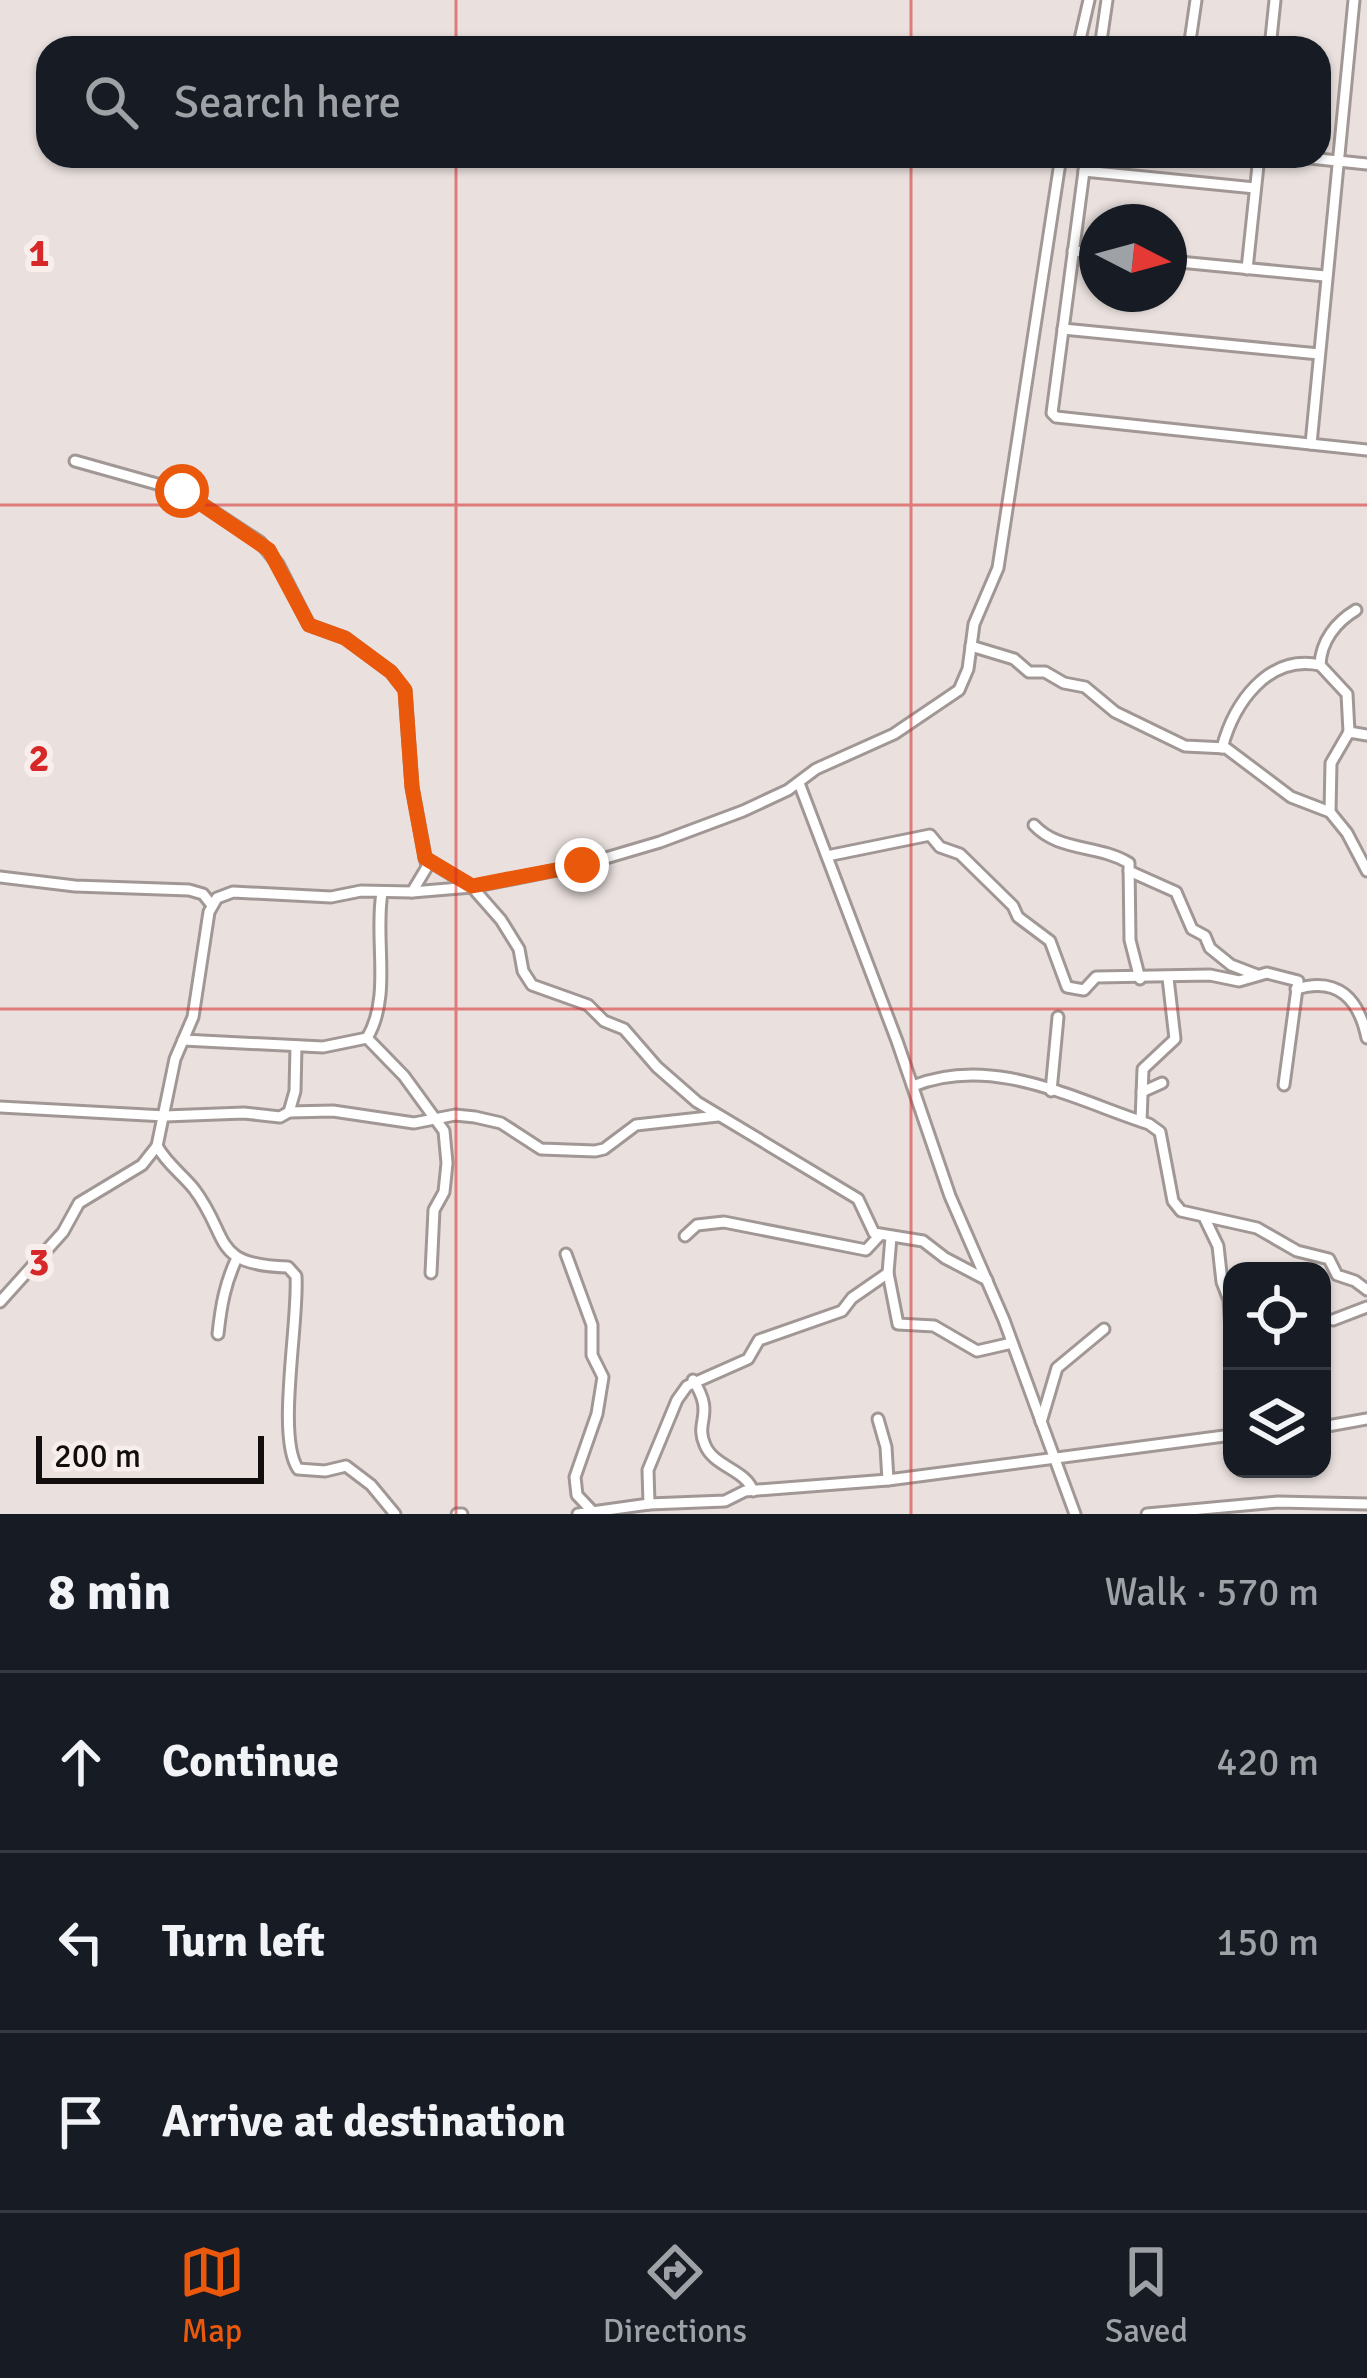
<!DOCTYPE html>
<meta charset="utf-8">
<style>
:root{--surface:#171b24;--page:#20242c;--text:#f1f3f6;--muted:#9ea1a6;--line:#363941;--accent:#ea580c}
body{margin:0;font-family:Signika,sans-serif;background:var(--page);color:var(--text)}
.controls{position:absolute;right:36px;bottom:36px;display:grid;overflow:hidden;border-radius:24px;box-shadow:0 3px 9px #0004}
.controls button{width:108px;height:108px;display:grid;place-items:center;padding:0;border:0;border-bottom:3px solid var(--line);background:var(--surface);color:var(--text);font:60px sans-serif}
.compass{position:absolute;left:1079px;top:204px;width:108px;height:108px;border-radius:50%;background:var(--surface);box-shadow:0 3px 9px #0004;rotate:96deg}
.scale{position:absolute;left:36px;bottom:30px;width:228px;box-sizing:border-box;padding-left:12px;border:6px solid #120e0d;border-top:0;font-size:33px;line-height:42px;white-space:nowrap;color:#120e0d;-webkit-text-stroke:9px #f8eeeb;paint-order:stroke}
.stop{position:absolute;width:36px;height:36px;margin:-27px;border:9px solid #ea580c;border-radius:50%;background:#fff}
.stop.end{background:#ea580c;border-color:#fff;box-shadow:0 3px 12px #0008}
.list{margin:0;padding:0;list-style:none}
h2{display:flex;justify-content:space-between;align-items:center;height:156px;margin:0;padding:0 48px;font-size:51px}
h2 small{font-size:39px;font-weight:400;color:var(--muted)}
.list li{display:grid;grid-template-columns:78px 1fr auto;gap:36px;align-items:center;box-sizing:border-box;height:180px;padding:0 48px;border-top:3px solid var(--line)}
.list b{display:block;font-size:45px;white-space:nowrap}
.list em{font-size:39px;font-style:normal;color:var(--muted)}
.icon{flex:none;width:66px;height:66px;fill:none;stroke:currentColor;stroke-width:2;stroke-linecap:round;stroke-linejoin:round}
.map{position:relative;flex:none;width:1367px;height:1514px;overflow:hidden}
.search{position:absolute;background:var(--surface);box-shadow:0 3px 9px #0004;left:36px;right:36px;top:36px;height:132px;display:flex;align-items:center;gap:30px;box-sizing:border-box;padding:0 42px;border-radius:36px;color:var(--muted);font-size:45px}
.sheet{height:696px;background:var(--surface)}
nav{display:flex;justify-content:space-around;align-items:center;box-sizing:border-box;height:168px;border-top:3px solid var(--line);background:var(--surface);font-size:33px;color:var(--muted)}
nav a{display:grid;justify-items:center;gap:6px}
nav .on{color:var(--accent)}
.map>svg:first-child{display:block}
</style>
<div class="map">
<svg width="1367" height="1514" viewBox="0 0 1367 1514">
<rect width="100%" height="100%" fill="#eae1de"/>
<g fill="none" stroke-linecap="round" stroke-linejoin="round">
<defs>
<g id="minor">
<polyline points="1078,48 1089,0"/>
<polyline points="1100,48 1107,0"/>
<polyline points="1189,48 1196,0"/>
<polyline points="1270,48 1275,0"/>
<polyline points="1086,156 1052,413 1056,417 1367,450"/>
<polyline points="1290,156 1367,164"/>
<polyline points="1084,171 1255,188"/>
<polyline points="1073,251 1097,253"/>
<polyline points="1169,261 1325,276"/>
<polyline points="1247,269 1259,156"/>
<polyline points="1063,329 1319,354"/>
<polyline points="1311,444 1354,0"/>
<polyline points="75,461 182,491 260,542 278,564 309,625 345,638 391,672 405,690 412,787 427,867 412,892"/>
<polyline points="971,646 1014,659 1029,672 1045,672 1064,683 1085,687 1115,712 1185,746 1226,748 1291,797 1330,812 1347,833 1367,871"/>
<path d="M1349,732L1347,694L1320,665C1321,641 1336,622 1356,610"/>
<path d="M1222,748C1234,703 1268,654 1320,665"/>
<polyline points="799,783 897,1041 950,1196 1004,1320 1075,1514"/>
<polyline points="1330,812 1331,763 1349,732 1367,735"/>
<path d="M1034,825C1059,852 1097,844 1129,863L1130,940L1140,979"/>
<polyline points="827,856 930,835 940,847 960,854 1013,906 1018,917 1050,941 1067,987 1084,990 1096,977 1210,975 1239,981 1267,973 1298,981 1284,1085"/>
<polyline points="425,858 472,887 501,920 519,949 523,971 532,985 588,1005 604,1021 624,1029 657,1067 697,1102 858,1199 874,1233 923,1241 945,1258 987,1280"/>
<polyline points="1129,871 1176,892 1192,929 1205,936 1210,948 1231,965 1257,975"/>
<polyline points="0,877 75,886 189,890 203,894 211,904"/>
<path d="M1296,989C1339,976 1359,1000 1367,1038"/>
<polyline points="367,1038 404,1076 444,1131 447,1163 444,1192 434,1210 431,1273"/>
<path d="M183,1040L323,1047L367,1038C392,997 374,938 382,893"/>
<path d="M913,1086C993,1054 1073,1099 1149,1124L1160,1132L1173,1201L1181,1211L1257,1228L1297,1251L1329,1259L1337,1275L1355,1281L1367,1290"/>
<polyline points="1051,1091 1058,1017"/>
<polyline points="1142,1092 1162,1083"/>
<polyline points="0,1107 165,1116 244,1113 280,1117 289,1112 295,1091 296,1046"/>
<polyline points="289,1112 333,1111 414,1123 455,1115 475,1117 501,1123 541,1149 595,1151 604,1149 636,1125 718,1116"/>
<polyline points="1141,1121 1143,1069 1175,1039 1168,978"/>
<path d="M157,1146C167,1164 181,1173 194,1189C231,1238 210,1265 288,1267L296,1276C299,1322 276,1437 298,1469L325,1471L346,1466L371,1485L395,1514"/>
<polyline points="1205,1219 1218,1246 1222,1282 1229,1300 1232,1346"/>
<polyline points="685,1236 697,1225 724,1222 866,1250 880,1235"/>
<polyline points="566,1254 592,1325 592,1355 603,1377 597,1414 575,1477 577,1495 595,1514"/>
<polyline points="888,1273 898,1324 934,1326 977,1351 1012,1343"/>
<polyline points="0,1302 63,1232 79,1203 142,1165 157,1146 175,1059 193,1017 209,912 217,898 233,892 331,897 361,891 412,892 472,887 582,865 660,842 743,811 788,790 816,769 894,734 959,690 968,669 974,624 998,568 1061,156"/>
<polyline points="1333,1320 1367,1307"/>
<path d="M218,1334C221,1306 225,1283 237,1258"/>
<path d="M693,1380C716,1415 694,1421 705,1445C714,1467 745,1469 753,1491"/>
<polyline points="878,1419 886,1447 888,1480"/>
<polyline points="1041,1422 1057,1368 1104,1329"/>
<polyline points="1322,1427 1367,1419"/>
<polyline points="649,1504 648,1470 677,1400 687,1386 748,1359 759,1340 842,1311 852,1298 888,1273 891,1237"/>
<polyline points="457,1514 462,1514"/>
<polyline points="578,1514 649,1504 725,1501 745,1491 888,1480 1232,1435"/>
<polyline points="1147,1514 1278,1502 1367,1504"/>
</g>
</defs>
<!-- minor casing -->
<use href="#minor" stroke="#a19895" stroke-width="15"/>
<!-- minor -->
<use href="#minor" stroke="#fff" stroke-width="9"/>
</g>
<g fill="none" stroke-linecap="round" stroke-linejoin="round">
<!-- route -->
<polyline stroke="#ea580c" stroke-width="15" points="182,491 269,550 309,625 345,638 391,672 405,690 412,787 425,858 472,886 582,865"/>
</g>
<!-- grid -->
<path fill="none" stroke="#d62828" stroke-width="3" stroke-opacity="0.55" d="M456,0V48M911,0V48M456,156V1514M911,156V1514M0,505H1367M0,1009H1367"/>
<g font-size="39" text-anchor="middle" font-weight="bold" fill="#d62828" stroke="#f8eeeb" stroke-width="12" stroke-linejoin="round" paint-order="stroke">
<text x="39" y="266">1</text>
<text x="39" y="771">2</text>
<text x="39" y="1275">3</text>
</g>
</svg>
<div class="controls">
<button><svg class="icon" aria-label="locate" viewBox="0 0 24 24"><circle cx="12" cy="12" r="6"/><path d="M12 2v4M12 18v4M2 12h4M18 12h4"/></svg></button>
<button><svg class="icon" aria-label="layers" viewBox="0 0 24 24"><path d="M12 4l9 5-9 5-9-5zM3 14l9 5 9-5"/></svg></button>
</div>
<svg class="compass" viewBox="-18 -18 36 36"><path d="M0-13l5 13h-10z" fill="#e53935"/><path d="M0 13l5-13h-10z" fill="#9ea1a6"/></svg>
<div class="scale">200 m</div>
<div class="stop" style="left:182px;top:491px"></div>
<div class="stop end" style="left:582px;top:865px"></div>
<div class="search"><svg class="icon" aria-label="search" viewBox="0 0 24 24"><circle cx="10" cy="10" r="6"/><path d="M15 15l6 6"/></svg>Search here</div>
</div>
<section class="sheet">
<h2>8 min<small>Walk · 570 m</small></h2>
<ul class="list">
<li><svg class="icon" aria-label="ahead" viewBox="0 0 24 24"><path d="M12 20V5M6 11l6-6 6 6"/></svg><div><b>Continue</b></div><em>420 m</em></li>
<li><svg class="icon" aria-label="left" viewBox="0 0 24 24"><path d="M17 20v-9H6M10 6l-5 5 5 5"/></svg><div><b>Turn left</b></div><em>150 m</em></li>
<li><svg class="icon" aria-label="arrive" viewBox="0 0 24 24"><path d="M6 21V4h12l-3 4 3 4H6"/></svg><div><b>Arrive at destination</b></div></li>
</ul>
</section>
<nav>
<a class="on"><svg class="icon" aria-label="map" viewBox="0 0 24 24"><path d="M3 6l6-2 6 2 6-2v14l-6 2-6-2-6 2zM9 4v14M15 6v14"/></svg>Map</a>
<a><svg class="icon" aria-label="directions" viewBox="0 0 24 24"><path d="M12 3l9 9-9 9-9-9zM9 14v-3h6M13 9l2 2-2 2"/></svg>Directions</a>
<a><svg class="icon" aria-label="saved" viewBox="0 0 24 24"><path d="M7 4h10v16l-5-4-5 4z"/></svg>Saved</a>
</nav>
